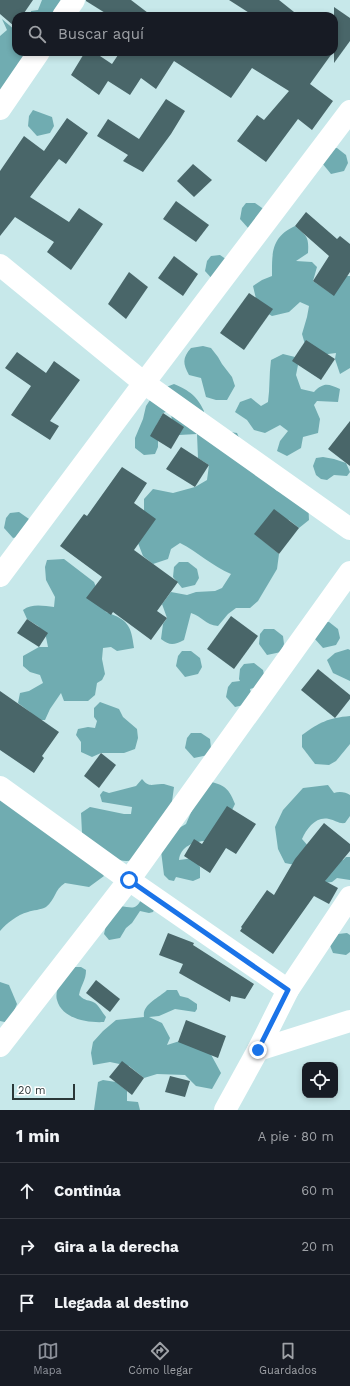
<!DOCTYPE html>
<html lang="es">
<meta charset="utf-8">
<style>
:root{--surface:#171b24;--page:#20242c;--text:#f1f3f6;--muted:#9ea1a6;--line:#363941;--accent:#8c9099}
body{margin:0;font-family:"Work Sans",sans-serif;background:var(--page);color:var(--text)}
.controls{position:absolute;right:12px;bottom:12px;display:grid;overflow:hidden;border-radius:8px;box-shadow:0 2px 6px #0003}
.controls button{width:36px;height:36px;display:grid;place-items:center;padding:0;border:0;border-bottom:1px solid var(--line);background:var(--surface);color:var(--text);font:20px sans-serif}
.scale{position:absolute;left:12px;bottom:10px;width:63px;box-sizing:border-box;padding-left:4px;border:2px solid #2a3738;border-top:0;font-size:11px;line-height:14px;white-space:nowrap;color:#2a3738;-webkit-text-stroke:3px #fff;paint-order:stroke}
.stop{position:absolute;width:12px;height:12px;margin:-9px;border:3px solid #1a73e8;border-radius:50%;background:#fff}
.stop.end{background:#1a73e8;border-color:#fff;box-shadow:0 1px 4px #0008}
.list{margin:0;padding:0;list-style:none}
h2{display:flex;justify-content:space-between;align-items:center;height:52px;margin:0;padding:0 16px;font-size:17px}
h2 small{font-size:13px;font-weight:400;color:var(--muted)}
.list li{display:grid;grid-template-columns:26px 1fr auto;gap:12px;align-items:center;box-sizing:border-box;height:56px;padding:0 16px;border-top:1px solid var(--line)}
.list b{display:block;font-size:15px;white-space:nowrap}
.list em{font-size:13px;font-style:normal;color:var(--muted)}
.icon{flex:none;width:22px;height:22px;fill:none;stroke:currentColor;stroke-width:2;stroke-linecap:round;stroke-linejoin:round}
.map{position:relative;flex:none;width:350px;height:1110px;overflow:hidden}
.search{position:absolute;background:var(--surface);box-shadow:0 2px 6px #0003;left:12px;right:12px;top:12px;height:44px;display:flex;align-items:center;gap:10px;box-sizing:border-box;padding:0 14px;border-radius:12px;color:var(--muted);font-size:15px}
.sheet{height:220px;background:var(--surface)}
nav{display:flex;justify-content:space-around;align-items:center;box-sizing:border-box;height:56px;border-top:1px solid var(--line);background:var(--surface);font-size:11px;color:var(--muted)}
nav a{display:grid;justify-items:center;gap:2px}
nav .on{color:var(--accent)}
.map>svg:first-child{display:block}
</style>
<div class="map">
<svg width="350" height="1110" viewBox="0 0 350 1110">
<rect width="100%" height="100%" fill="#c7e8ea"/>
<!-- forest -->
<g fill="#70acb1">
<polygon points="42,0 70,0 76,16 30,16 31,11 38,10"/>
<polygon points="2,19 16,31 16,52 51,52 0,118 0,36 7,30"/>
<polygon points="33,110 52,117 54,126 50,133 37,136 28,126 29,116"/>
<polygon points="328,148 337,148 346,155 348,163 344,171 331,174 322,163"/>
<polygon points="246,203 255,203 265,210 249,229 240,219 242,208"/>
<path d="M295,226C307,236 309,237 308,253L296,261L312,262L317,267L313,281L329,292L347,276H350V368L340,374L335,359L336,353L320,355L306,348L302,334L307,317L309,306L300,302L289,312L272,316C257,307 257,303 253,286L262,280L272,276C272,253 271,237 295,226Z"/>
<polygon points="220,255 230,262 214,281 205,271 207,261 211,256"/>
<path d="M203,346L211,348L218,357L222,364L232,377L235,386L227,400H216L206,397L201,378L189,375C183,364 182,358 191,348Z"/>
<path d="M283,354L295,357L298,365L296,375L301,389L314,392C324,382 328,384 340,389L338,402L317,401L314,405L320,419L318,433L303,437L301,448L287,456L277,451L280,441L288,431L280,425L265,433L254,430L247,420L235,412L240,402L251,398L261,406L268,402C270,388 269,374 271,360Z"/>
<path d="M174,384C190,391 197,396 204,411L197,434L224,431L237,433L240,440L271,485L277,491L308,499L309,520L299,528L289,520L276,517L261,539L279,554L277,569L258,601L250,608H236L228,614L218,626C205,625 202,616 191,613L184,640C174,645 170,646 161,639L163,624L167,618L162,604L171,592L187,595L196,592L215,591L222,588L231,574C212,566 198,552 180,543L171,549L168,559L153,564L143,556L138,543L144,510V499L153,489L173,493L195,487L207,480L209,465L198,458L197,434L179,435L172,424L171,410L163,413L156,426L158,441V447L155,454L144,455L135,448V438L143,419L146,406L156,391Z"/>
<polygon points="323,457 334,459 346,463 350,472 347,476 334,475 327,480 321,479 316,475 313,466 316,458"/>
<polygon points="19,512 29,519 26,535 13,538 4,528 6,518 10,513"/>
<path d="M64,559L94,582L106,612C128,620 131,625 134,648L117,651L111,647L103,648L102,659L105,674L102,680L97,683L95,695L88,701H64L61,693L50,709L45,720H36L30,712L18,703L20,693L29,691L43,683L40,675L30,672L23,666V656L39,647H48L46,637L38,626L27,619L23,610C32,603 44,606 54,607L55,597L46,580L45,567L47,560Z"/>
<polygon points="179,562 188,562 197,569 199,578 195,585 182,588 173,577 174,567"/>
<polygon points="320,622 329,622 338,629 340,638 336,645 323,648 314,638"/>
<polygon points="264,629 274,629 283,636 284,644 281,652 267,655 259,644 260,634"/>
<polygon points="348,649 350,650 350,681 333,673 327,660 335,653"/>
<polygon points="182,651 191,651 200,658 202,667 198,674 185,677 176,666 178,656"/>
<polygon points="254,663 263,670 265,679 261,686 250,689 252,697 248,704 235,707 226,697 228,687 232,682 240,681 239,679 240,669 244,664"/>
<polygon points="100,702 119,709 123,717 137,729 138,738 135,749 124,753 101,753 92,757 81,752 81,742 76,735 78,729 88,727 95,728 97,721 94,717 94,708"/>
<path d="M350,716V744L336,761L329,765L315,764L302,747V735C320,722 328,718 350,716Z"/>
<polygon points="191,733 201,733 210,739 211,748 208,755 194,758 185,748 187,738"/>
<path d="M142,779C150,789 153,783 164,784C167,785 171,786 174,787L171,809L133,860C114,866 96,844 82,833L81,813L90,807L124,814H131L132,807L102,802L100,795L103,791L109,793L136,786Z"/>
<path d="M205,780C222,785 228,785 235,804L229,816L206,841C194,841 180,847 179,860L194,858L200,867V878L193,881L176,877L174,881L169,880L164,875L161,851L167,835L186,824Z"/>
<path d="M328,785L334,793C339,791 346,792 350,795V816L345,823C339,824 335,820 329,819C316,816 307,828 302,839L309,847L300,866L285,863L278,849L275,827L283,810L303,788Z"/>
<path d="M0,797L97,866L104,876L89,887L65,883C54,890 56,899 46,907C41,910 33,910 28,912C17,915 7,923 0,931Z"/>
<polygon points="346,857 350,857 350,880 337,878 332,882 324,883 333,863 343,860"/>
<path d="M141,900L155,908L153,912L149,913L140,911L132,923L126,928L120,938L109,940L104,934L106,925L120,906C131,907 135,911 141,900Z"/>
<polygon points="347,933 350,935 350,952 346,955 333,953 329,943 338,934"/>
<path d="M67,967H81L86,970C86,981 81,984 79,995C86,1002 88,999 95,1003C99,1006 102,1012 106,1017L104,1022C88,1023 62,1019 57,1000C54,991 63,975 67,967Z"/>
<polygon points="0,982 9,985 17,1004 9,1023 0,1021"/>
<path d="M167,990H177L180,996L188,998L197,1004V1009L195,1012L175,1009L159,1016L149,1017L162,1023L170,1038L167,1045L183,1040L208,1049L221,1073L212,1089L196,1086L185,1075L157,1074L144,1078L129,1066L110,1062L93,1065L91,1053L93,1042L103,1031L116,1020L144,1017C142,1004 159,998 167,990Z"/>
<polygon points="103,1080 116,1082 127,1091 127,1101 138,1102 140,1110 94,1110 98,1082"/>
</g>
<!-- building -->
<g fill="#496669">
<polygon points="0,0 33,0 22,16 16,16 16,24 14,26 0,14"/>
<polygon points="86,0 131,0 152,16 110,16 86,1"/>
<polygon points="229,0 279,0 299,16 254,16"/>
<polygon points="334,7 350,18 350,41 334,63"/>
<polygon points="85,52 94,52 112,64 120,52 333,52 310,84 333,101 312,130 298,119 266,162 237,141 257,115 264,120 289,91 252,68 231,98 174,61 156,89 141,78 130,95 108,81 99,95 71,75"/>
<polygon points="166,99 185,111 171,134 143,172 123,161 128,155 97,136 108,119 139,139"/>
<polygon points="67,118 88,133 66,164 59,159 30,197 69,222 79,208 103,224 71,270 47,252 54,242 15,217 0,236 0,171 24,136 44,151"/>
<polygon points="193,164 212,180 194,197 177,181"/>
<polygon points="176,201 209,225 196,242 163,219"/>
<polygon points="306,212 337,239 340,236 350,244 350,272 334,296 313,281 329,256 295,226"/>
<polygon points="174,256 198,274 183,296 158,278"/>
<polygon points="129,272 148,287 126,319 108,304"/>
<polygon points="249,293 273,309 244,350 220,333"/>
<polygon points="306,340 335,359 321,380 292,361"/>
<polygon points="17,352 46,373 54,361 80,380 50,421 59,426 50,440 11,415 31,386 5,368"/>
<polygon points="163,413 184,427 171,449 150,436"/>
<polygon points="350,421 350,466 328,449"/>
<polygon points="181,447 209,465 195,487 166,469"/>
<polygon points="122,467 147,483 134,503 156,519 134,550 178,582 157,611 167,618 151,640 113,612 111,615 86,598 102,577 60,546 84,514 87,516"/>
<polygon points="274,509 299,528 279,554 254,534"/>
<polygon points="231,616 258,636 234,669 207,649"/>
<polygon points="27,619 48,633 39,647 17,633"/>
<polygon points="318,669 350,695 350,699 335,718 301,690"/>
<polygon points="0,691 59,732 42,756 44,758 34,773 0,750"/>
<polygon points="101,753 116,765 99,788 84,776"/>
<polygon points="227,806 256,824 236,854 226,848 210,873 184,856 194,839 202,844"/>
<polygon points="324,823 350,844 350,851 325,881 338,888 329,904 314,896 273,954 240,931 242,928 241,927 267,890 274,895 295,859"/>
<polygon points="168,933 194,943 193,945 254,984 245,999 231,996 230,1002 179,973 183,964 159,955"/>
<polygon points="96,980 120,999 110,1012 86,993"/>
<polygon points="186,1020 226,1036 218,1058 178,1042"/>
<polygon points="122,1061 144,1078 132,1095 109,1077"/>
<polygon points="170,1076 190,1081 185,1097 165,1092"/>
</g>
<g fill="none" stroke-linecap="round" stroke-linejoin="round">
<!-- minor -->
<g stroke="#fff" stroke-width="22">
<polyline points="63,16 74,0"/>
<polyline points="0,109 39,52"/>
<polyline points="0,265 144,383 350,529"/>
<polyline points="0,576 144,383 350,111"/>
<polyline points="0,787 129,880 288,990"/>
<polyline points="0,1046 129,880 350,572"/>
<polyline points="258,1050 350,1021"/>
<polyline points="225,1110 258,1050 288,990 350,897"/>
</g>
</g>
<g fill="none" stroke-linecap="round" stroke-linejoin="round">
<!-- route -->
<polyline stroke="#1a73e8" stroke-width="5" points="129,880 288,990 258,1050"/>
</g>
</svg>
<div class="controls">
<button><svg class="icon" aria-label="locate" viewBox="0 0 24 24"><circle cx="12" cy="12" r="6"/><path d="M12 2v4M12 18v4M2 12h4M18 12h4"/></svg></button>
</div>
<div class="scale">20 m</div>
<div class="stop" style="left:129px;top:880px"></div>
<div class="stop end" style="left:258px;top:1050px"></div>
<div class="search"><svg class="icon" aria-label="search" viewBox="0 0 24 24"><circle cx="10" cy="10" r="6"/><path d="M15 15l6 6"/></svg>Buscar aquí</div>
</div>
<section class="sheet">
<h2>1 min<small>A pie · 80 m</small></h2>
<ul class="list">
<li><svg class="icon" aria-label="ahead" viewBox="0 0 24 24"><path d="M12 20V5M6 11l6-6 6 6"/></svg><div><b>Continúa</b></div><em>60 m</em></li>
<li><svg class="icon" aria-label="right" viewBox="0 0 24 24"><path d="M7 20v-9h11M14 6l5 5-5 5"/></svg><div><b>Gira a la derecha</b></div><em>20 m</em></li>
<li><svg class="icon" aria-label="arrive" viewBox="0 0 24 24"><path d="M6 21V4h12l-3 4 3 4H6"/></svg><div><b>Llegada al destino</b></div></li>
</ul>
</section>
<nav>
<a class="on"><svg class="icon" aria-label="map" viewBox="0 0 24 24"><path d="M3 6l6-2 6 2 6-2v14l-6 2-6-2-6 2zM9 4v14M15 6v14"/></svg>Mapa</a>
<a><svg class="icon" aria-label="directions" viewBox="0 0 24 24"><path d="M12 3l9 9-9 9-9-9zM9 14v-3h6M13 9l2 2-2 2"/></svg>Cómo llegar</a>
<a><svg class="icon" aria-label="saved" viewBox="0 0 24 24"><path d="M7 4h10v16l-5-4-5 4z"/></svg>Guardados</a>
</nav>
